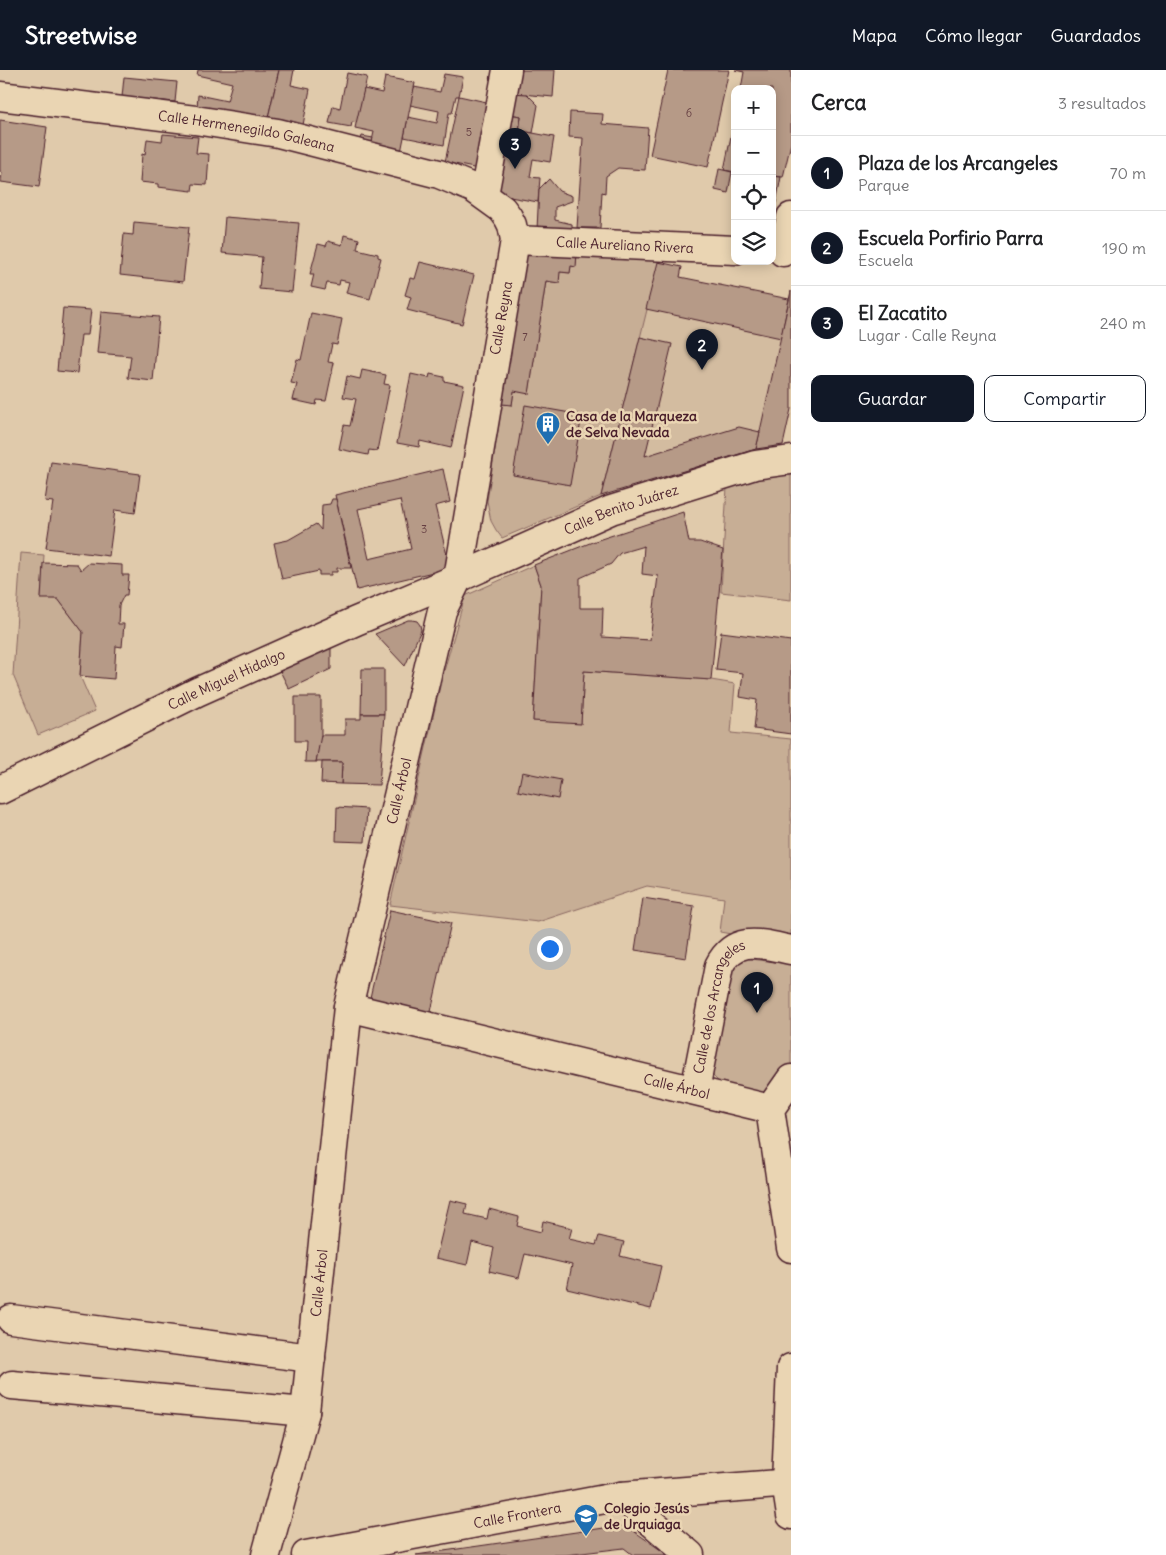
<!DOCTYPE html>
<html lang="es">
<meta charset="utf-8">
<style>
:root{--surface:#fff;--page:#f6f6f6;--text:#202124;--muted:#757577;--line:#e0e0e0;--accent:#111827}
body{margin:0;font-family:Delius,sans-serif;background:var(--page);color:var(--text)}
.controls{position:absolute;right:15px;top:15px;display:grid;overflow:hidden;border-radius:10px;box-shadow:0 2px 12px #0003}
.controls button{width:45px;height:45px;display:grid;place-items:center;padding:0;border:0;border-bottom:1px solid var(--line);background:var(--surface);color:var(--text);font:25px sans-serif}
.you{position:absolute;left:549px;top:878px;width:18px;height:18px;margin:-12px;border:4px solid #fff;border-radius:50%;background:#1a73e8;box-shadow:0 0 0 8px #1a73e833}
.badge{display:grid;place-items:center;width:32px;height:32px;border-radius:50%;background:var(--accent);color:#fff;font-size:16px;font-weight:700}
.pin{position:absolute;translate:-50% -41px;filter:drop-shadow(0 1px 2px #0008)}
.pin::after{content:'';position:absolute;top:26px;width:18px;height:15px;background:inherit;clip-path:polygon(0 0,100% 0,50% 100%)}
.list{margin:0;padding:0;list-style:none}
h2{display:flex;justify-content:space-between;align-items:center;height:65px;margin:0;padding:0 20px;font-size:21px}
h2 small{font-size:16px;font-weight:400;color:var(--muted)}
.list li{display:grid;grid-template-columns:32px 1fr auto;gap:15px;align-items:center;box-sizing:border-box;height:75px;padding:0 20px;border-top:1px solid var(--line)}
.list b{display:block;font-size:19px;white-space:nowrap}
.list p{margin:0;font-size:16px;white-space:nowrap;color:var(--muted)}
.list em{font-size:16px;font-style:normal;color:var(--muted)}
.actions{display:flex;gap:10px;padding:15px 20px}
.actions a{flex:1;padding:11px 0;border:1px solid var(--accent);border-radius:10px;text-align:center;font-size:18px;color:var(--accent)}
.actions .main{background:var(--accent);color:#fff}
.icon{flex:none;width:28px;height:28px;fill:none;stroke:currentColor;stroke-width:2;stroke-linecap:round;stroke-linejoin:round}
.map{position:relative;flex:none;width:791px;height:1485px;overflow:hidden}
header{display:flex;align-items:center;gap:30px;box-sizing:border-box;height:70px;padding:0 25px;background:var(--accent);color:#fff}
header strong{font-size:24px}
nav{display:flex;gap:28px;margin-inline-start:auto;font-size:18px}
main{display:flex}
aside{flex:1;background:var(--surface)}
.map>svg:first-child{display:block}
</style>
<header>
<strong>Streetwise</strong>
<nav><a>Mapa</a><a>Cómo llegar</a><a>Guardados</a></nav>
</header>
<main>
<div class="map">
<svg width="791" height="1485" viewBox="0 0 791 1485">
<rect width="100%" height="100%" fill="#e0caab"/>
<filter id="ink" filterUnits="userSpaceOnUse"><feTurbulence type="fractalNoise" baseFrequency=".02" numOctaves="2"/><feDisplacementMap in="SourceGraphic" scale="10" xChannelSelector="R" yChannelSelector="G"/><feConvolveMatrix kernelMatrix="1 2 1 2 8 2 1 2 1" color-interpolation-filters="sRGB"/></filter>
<g filter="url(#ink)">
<!-- built -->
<polygon fill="#d3bca0" points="658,192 682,197 681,207 789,229 756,379 601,426"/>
<!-- green -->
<g fill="#c7ae95" stroke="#886660">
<polygon points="577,183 660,187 601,426 502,468 496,460 491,451 487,431 502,334 512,335 514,321 529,323 546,211 558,213 560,202 570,203 571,196 576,196"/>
<polygon points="791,401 791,530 721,522 727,417 757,407"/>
<polygon points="21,483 44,485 41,528 58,529 83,562 80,606 95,641 38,665 13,605"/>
<polygon points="534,495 541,515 533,651 581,653 584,601 711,610 735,614 731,663 791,669 791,875 720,862 724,828 647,816 538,852 390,835 441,612 465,526"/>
<polygon points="735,887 791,894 791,996 772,1024 722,1015 713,1006 712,992"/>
</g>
<!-- building -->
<g fill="#b69a87" stroke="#4a1f2b" fill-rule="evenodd">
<polygon points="198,0 279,0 267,52 197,37 198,25 227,31 232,13 197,5"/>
<polygon points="279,0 294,0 291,15 310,19 302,60 267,52"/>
<polygon points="516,0 555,0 553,27 512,23"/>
<polygon points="668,0 729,0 708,97 650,85"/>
<polygon points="735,0 791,0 791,73 783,107 772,106 772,19 741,19 744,2"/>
<polygon points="347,3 367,7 357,53 352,52 351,57 329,53 333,36 340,38"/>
<polygon points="444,4 463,7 459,26 456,26 452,43 449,43 444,75 404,67 408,47 437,53 439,41 410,35 414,17 440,22"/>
<polygon points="124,7 177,12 175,32 122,27"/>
<polygon points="385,7 415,13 401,82 371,75 374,62 355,58 364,19 382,23"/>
<polygon points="512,23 527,24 538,35 533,63 519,61 521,46 508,44"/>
<polygon points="459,26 491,33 483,100 445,92"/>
<polygon points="570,42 603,44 602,54 648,58 645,100 618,98 606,106 605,123 602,122 600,158 577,158 583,68 569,67"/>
<polygon points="508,44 521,46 519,61 506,58"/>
<polygon points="735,47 735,102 724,100"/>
<polygon points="0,50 47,57 39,117 1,112 2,102 0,101"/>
<polygon points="506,58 554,67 550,92 533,89 530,107 540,108 538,132 493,124"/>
<polygon points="163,64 198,67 196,83 209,84 207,115 193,114 192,121 158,117 158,114 140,112 142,84 145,85 147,69 162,71"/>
<polygon points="362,66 373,68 371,75 360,73"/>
<polygon points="719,99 732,102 728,123 715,120"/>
<polygon points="772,106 781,107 776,133 772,132"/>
<polygon points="549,109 559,121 572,126 572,131 555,137 555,150 572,154 572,160 537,159 539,119"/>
<polygon points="225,147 299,153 292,222 259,219 262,187 222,183"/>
<polygon points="134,152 189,157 183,212 120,205 124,164 133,165"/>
<polygon points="344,165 359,169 357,179 378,184 378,187 381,188 370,229 346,223 349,212 340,210 339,215 327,213 325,220 311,217 314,204 310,204 318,174 326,176 328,171 342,175"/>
<polygon points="527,181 577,183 576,197 571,196 570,203 560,202 559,213 546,211 529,324 514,321 512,335 502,334"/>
<polygon points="420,192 474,205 462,254 407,240 411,227 405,225 410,208 415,209"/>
<polygon points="658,192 682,197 680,207 789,229 781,268 646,239"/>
<polygon points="791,221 791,339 783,375 756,379"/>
<polygon points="63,238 91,240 88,265 81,265 77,303 57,301"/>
<polygon points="101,242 159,247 153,311 128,308 131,286 97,283"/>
<polygon points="311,243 342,249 337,275 332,274 328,292 334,293 326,331 317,330 316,335 293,330 297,314 291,313 297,289 301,290"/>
<polygon points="640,267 672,274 645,386 739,357 760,362 756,379 601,426"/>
<polygon points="362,300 386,305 384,314 390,315 377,381 369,380 368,385 339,379 344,355 350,356 356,329 343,327 347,306 360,309"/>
<polygon points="411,304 429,308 430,304 444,307 444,311 464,315 451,378 420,371 419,377 397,373"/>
<polygon points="525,335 582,345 570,415 513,405"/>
<polygon points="51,392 140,404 135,443 115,440 109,486 46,478 53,432 45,431"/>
<path d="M443,399L450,432L435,436L450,498L357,520L335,425ZM400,430L411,479L369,489L358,439Z"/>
<polygon points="332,429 336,429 351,498 337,498 337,502 331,502 331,505 319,505 319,501 282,509 274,473 288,470 316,454 321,460 322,435 330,434"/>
<path d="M683,442L689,472H700L723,480L711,610L584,601L581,654L533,651L541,515L534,495L595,471ZM644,476L642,504L658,506L650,570L602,567L603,538H580V508L611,494L620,483Z"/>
<polygon points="43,493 77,494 81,500 89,493 122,495 122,505 129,505 127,525 124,525 119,535 118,554 124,554 122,577 116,576 114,609 80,606 83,562 58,529 41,529"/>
<polygon points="408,550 412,550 417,551 420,555 421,560 405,596 375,564"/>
<polygon points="721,562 791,571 791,664 754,659 757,630 740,627 743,603 716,600"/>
<polygon points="331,576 331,599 289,619 280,601"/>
<polygon points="362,599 384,599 384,644 361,644"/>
<polygon points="295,627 321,627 321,670 316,692 305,692 306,671 295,671"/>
<polygon points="361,644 384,644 379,715 341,714 342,692 316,692 321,665 345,665 345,649 361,649"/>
<polygon points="322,692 342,692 341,714 321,713"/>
<polygon points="522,702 561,710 558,729 518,721"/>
<polygon points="337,737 367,739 365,772 336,771"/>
<polygon points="643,828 694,836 686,888 635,880"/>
<polygon points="390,840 451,853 430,946 369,932"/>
<polygon points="450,1130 467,1134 465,1144 487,1149 489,1139 519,1147 517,1156 541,1162 543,1151 572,1158 569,1169 596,1175 599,1166 624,1172 620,1186 661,1196 651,1239 567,1219 572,1195 525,1184 519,1208 489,1201 494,1178 472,1172 467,1195 436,1188"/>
<polygon points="625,1455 668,1485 633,1485 624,1478 565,1485 416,1485"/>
</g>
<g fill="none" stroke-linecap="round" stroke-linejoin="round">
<defs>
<g id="minor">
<path id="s1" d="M0,26L195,50L278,63L439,104L473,118L502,139L508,147L512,155L515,170L458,508L442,541L348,937L305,1342L266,1485"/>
<polyline points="484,125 507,0"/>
<path id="s2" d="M515,170L735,180"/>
<polyline points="783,182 791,147"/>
<path id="s3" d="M0,720L197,622L356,551L458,508L611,440L755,395L791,390"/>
<path id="s4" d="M348,937L770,1039"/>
<polyline points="791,1009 770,1039 791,1178"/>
<path id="s5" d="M695,1020L719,896C735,864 762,874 791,880"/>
<polyline points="11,1249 311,1288"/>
<polyline points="791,1298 786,1413 791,1445"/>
<polyline points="12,1315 305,1342"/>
<polyline points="621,1426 690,1485"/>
<path id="s6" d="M306,1485L621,1426L791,1413"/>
</g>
</defs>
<!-- minor casing -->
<use href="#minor" stroke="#4a1f2b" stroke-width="31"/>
<!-- minor -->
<use href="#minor" stroke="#ead5b3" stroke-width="28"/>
</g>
</g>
<!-- icons -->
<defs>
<symbol id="building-pin" viewBox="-11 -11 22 30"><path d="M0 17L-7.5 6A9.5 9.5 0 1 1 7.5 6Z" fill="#1f6fb2" stroke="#ead5b3"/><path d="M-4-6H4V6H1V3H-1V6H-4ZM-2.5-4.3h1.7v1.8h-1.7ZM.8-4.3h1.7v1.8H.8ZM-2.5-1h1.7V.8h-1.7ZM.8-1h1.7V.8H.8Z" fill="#fff"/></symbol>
<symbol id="school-pin" viewBox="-11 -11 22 30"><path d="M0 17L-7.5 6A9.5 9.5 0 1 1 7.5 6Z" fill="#1f6fb2" stroke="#ead5b3"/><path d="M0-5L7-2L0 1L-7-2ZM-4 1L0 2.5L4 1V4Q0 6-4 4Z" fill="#fff"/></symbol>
</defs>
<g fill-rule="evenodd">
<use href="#building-pin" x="534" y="340" width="28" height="38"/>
<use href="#school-pin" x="572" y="1432" width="28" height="38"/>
</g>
<g text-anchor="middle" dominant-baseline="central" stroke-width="5" stroke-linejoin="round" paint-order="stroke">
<!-- number labels -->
<g font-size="11" fill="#653e42">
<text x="689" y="43">6</text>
<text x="469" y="62">5</text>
<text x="525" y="267">7</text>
<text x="424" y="459">3</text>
</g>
<!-- street labels -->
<g font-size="14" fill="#4a1f2b" stroke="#ead5b3">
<text stroke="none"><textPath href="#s1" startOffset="249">Calle Hermenegildo Galeana</textPath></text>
<text stroke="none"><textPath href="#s2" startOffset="110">Calle Aureliano Rivera</textPath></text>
<text transform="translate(501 248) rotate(-80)">Calle Reyna</text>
<text stroke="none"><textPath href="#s3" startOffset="682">Calle Benito Juárez</textPath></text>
<text stroke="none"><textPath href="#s3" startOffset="252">Calle Miguel Hidalgo</textPath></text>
<text transform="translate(399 721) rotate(-77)">Calle Árbol</text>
<text stroke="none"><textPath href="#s5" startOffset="89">Calle de los Arcangeles</textPath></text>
<text stroke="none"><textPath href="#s4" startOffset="338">Calle Árbol</textPath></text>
<text transform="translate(319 1213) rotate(-84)">Calle Árbol</text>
<text stroke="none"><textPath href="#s6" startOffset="215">Calle Frontera</textPath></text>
</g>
<!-- poi labels -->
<g font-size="14" font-weight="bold" fill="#4a1f2b" stroke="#ead5b3" text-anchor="start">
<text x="566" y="346">Casa de la Marqueza<tspan x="566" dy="16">de Selva Nevada</tspan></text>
<text x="604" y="1438">Colegio Jesús<tspan x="604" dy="16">de Urquiaga</tspan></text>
</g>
</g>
</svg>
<div class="controls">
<button>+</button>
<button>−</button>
<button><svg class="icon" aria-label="locate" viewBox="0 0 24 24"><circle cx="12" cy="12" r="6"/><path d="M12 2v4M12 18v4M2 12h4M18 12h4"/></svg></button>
<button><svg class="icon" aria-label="layers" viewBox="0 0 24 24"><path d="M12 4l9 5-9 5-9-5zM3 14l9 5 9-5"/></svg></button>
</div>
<div class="you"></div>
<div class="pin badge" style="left:757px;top:943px">1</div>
<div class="pin badge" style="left:702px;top:300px">2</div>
<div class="pin badge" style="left:515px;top:99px">3</div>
</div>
<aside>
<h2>Cerca<small>3 resultados</small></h2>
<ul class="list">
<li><span class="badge">1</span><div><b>Plaza de los Arcangeles</b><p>Parque</p></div><em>70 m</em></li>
<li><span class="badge">2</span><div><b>Escuela Porfirio Parra</b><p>Escuela</p></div><em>190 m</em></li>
<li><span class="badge">3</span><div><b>El Zacatito</b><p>Lugar · Calle Reyna</p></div><em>240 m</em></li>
</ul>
<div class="actions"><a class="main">Guardar</a><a>Compartir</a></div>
</aside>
</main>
